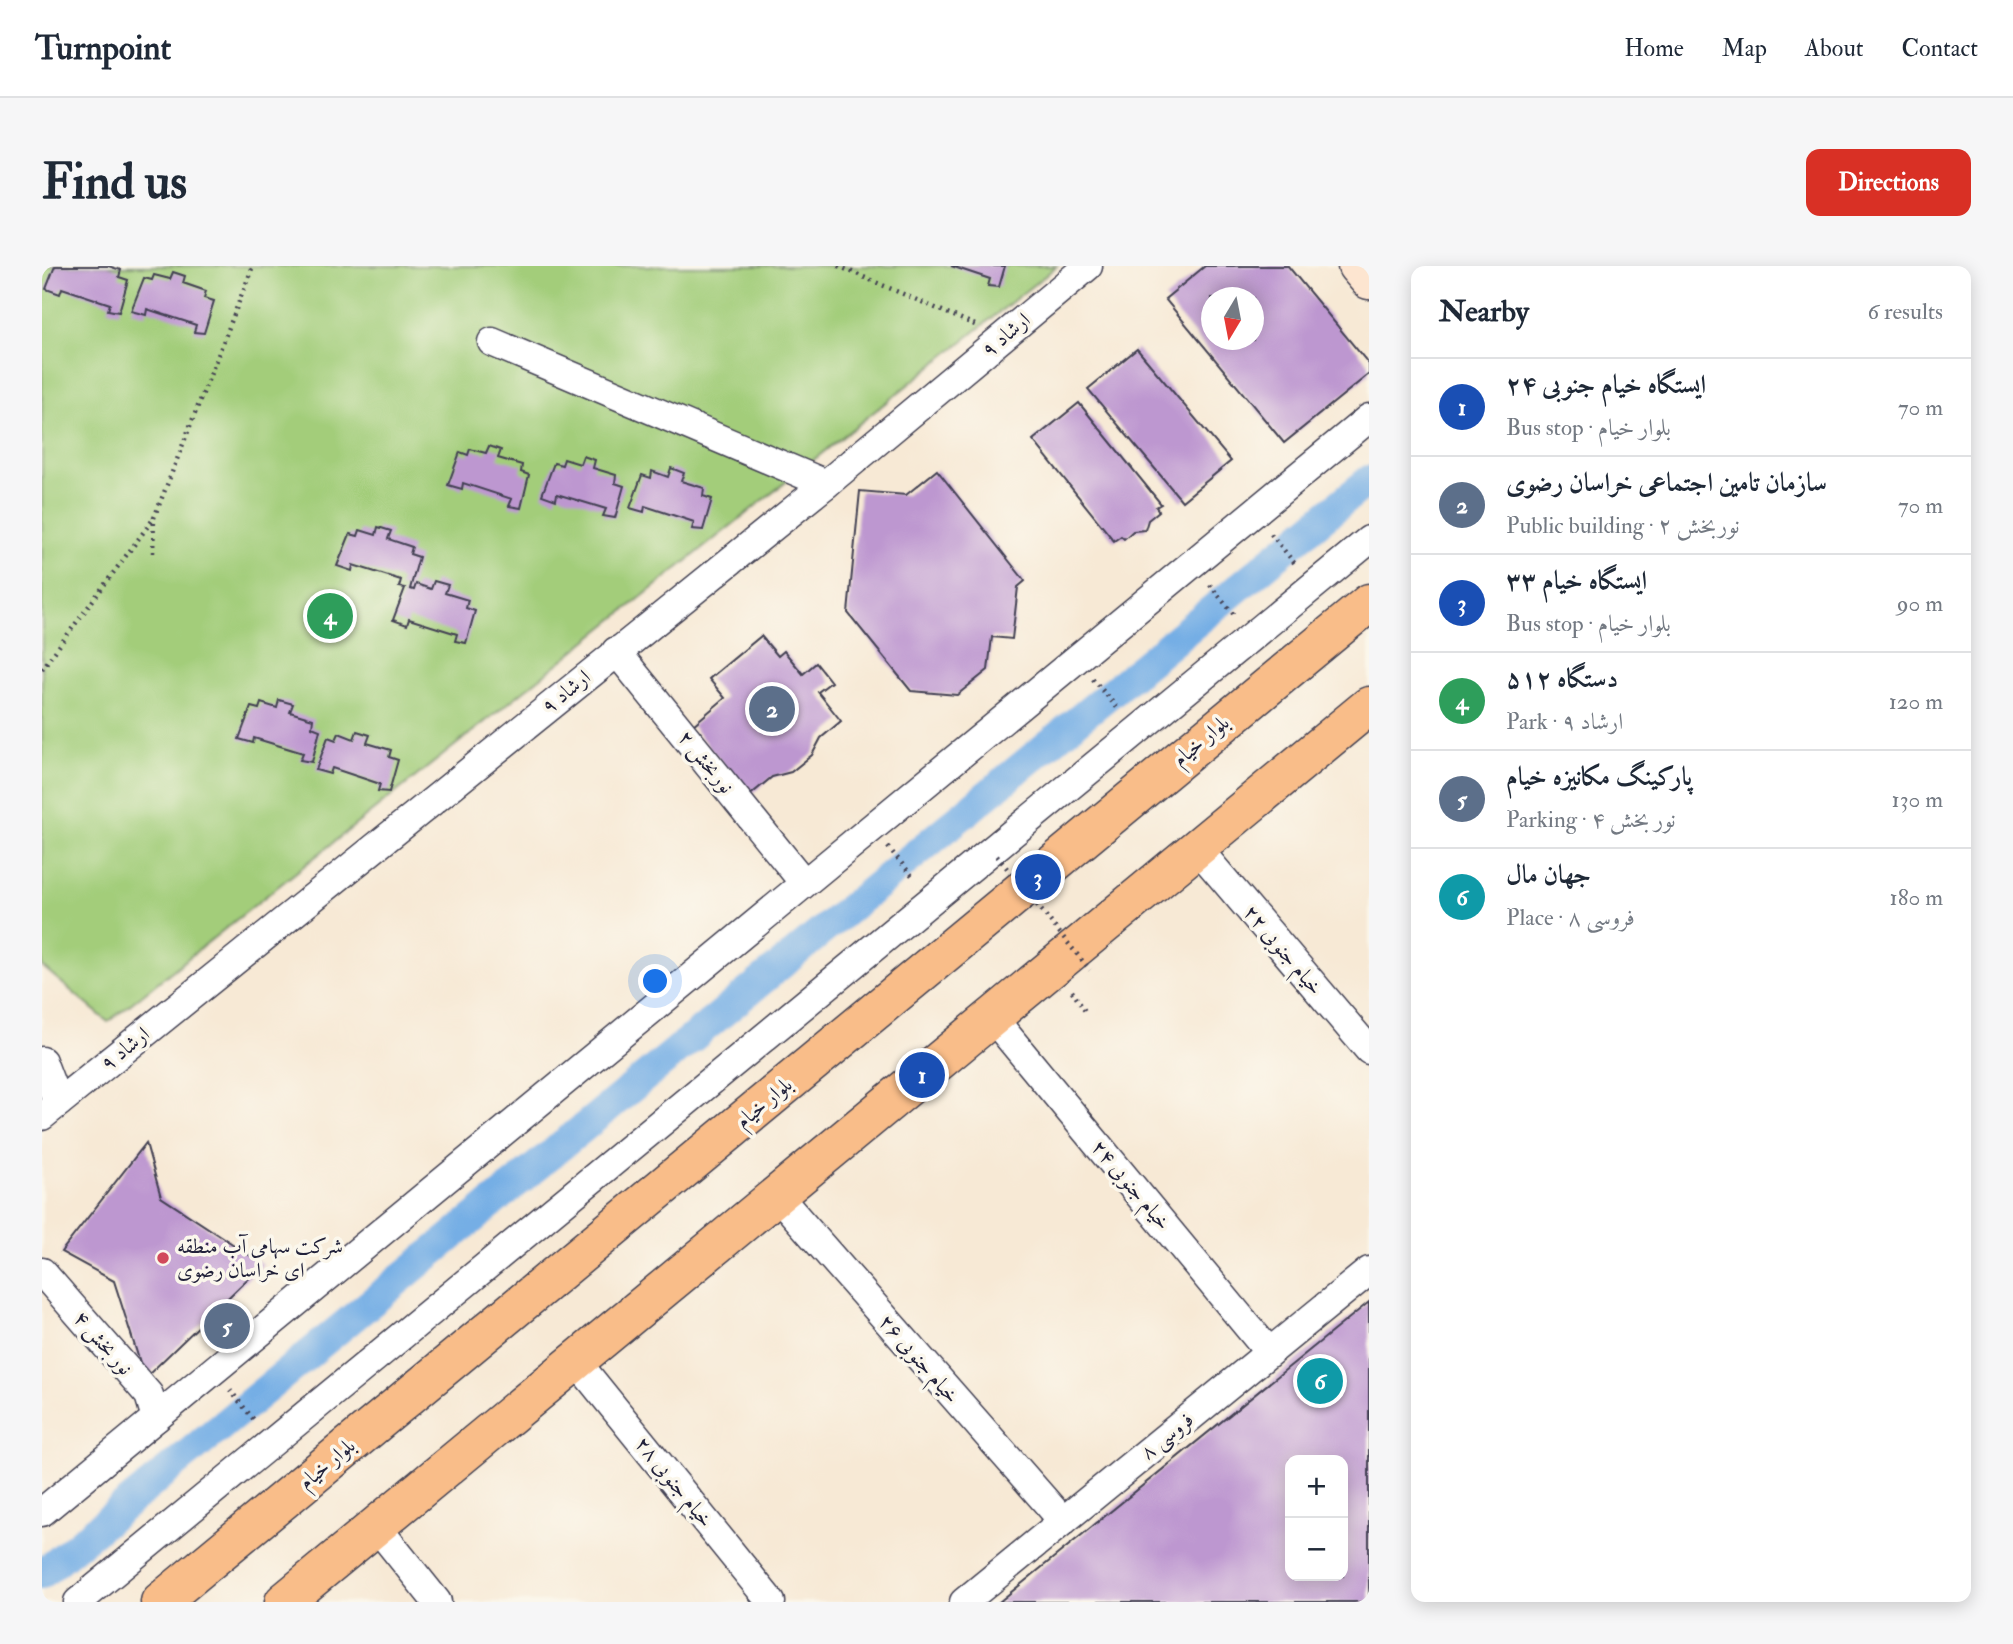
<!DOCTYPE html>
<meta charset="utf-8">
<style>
:root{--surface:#fff;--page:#f6f6f7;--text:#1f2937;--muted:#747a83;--line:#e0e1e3;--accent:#d93025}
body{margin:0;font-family:"IM FELL Double Pica",Amiri,serif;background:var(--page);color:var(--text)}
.controls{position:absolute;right:21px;bottom:21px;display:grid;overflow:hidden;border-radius:14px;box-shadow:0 4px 18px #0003}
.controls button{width:63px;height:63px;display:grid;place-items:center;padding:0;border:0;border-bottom:2px solid var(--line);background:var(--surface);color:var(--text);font:35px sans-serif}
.compass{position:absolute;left:1159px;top:21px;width:63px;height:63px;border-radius:50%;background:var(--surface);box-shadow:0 4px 18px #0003;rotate:190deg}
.you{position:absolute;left:614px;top:716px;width:24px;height:24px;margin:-18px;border:5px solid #fff;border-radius:50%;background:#1a73e8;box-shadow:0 0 0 10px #1a73e833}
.badge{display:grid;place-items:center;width:46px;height:46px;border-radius:50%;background:var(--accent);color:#fff;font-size:23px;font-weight:700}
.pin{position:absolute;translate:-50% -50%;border:4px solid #fff;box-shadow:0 2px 7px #0006}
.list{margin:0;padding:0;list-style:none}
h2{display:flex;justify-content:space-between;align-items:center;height:91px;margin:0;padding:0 28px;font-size:30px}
h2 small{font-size:23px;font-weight:400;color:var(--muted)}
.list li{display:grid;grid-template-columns:46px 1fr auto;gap:21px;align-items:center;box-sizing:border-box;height:98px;padding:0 28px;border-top:2px solid var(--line)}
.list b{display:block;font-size:26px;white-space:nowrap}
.list p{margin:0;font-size:23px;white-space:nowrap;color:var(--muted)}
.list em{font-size:23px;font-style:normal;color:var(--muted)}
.map{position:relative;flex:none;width:1327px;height:1336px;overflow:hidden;border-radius:14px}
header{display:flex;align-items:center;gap:42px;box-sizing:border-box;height:98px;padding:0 35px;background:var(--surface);border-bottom:2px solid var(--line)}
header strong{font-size:33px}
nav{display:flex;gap:38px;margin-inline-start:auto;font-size:24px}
.intro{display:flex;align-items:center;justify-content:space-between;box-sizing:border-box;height:168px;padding:0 42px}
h1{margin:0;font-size:49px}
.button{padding:18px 32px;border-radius:14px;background:var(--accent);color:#fff;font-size:24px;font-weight:700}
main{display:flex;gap:42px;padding:0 42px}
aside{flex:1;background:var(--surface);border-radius:14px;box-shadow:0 4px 18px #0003}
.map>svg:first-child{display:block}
</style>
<header>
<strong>Turnpoint</strong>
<nav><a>Home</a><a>Map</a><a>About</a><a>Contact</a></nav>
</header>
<div class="intro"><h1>Find us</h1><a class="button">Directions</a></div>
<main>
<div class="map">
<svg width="1327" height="1336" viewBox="0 0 1327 1336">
<rect width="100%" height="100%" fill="#fbf7ec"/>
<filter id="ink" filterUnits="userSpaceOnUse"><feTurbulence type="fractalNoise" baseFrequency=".0143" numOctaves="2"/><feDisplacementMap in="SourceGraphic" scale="14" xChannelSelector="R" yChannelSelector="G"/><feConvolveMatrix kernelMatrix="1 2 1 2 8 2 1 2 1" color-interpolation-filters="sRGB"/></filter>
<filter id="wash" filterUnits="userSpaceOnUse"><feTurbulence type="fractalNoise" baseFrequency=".00686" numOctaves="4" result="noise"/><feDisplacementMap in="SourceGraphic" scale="28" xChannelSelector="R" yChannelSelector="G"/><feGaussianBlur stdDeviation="1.57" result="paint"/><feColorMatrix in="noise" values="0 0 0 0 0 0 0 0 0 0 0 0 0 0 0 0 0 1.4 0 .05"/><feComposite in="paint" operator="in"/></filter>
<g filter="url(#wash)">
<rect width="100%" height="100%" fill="#f7e9d5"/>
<!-- green -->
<polygon fill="#a3cd7a" stroke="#62785a" stroke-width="2" points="0,0 1015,0 66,756 0,700"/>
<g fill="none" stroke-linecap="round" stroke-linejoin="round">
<!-- canal -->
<polyline stroke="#75aee5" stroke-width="30" points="0,1308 1327,214"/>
</g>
<g id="blocks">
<!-- building -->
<g fill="#bd97d0" fill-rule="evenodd">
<polygon points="13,0 66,0 79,4 77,11 86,14 77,46 66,44 68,38 20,22 18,28 4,23"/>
<polygon points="909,0 963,0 957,21 946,20 948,13"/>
<path d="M1163,0H1246L1327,98V108L1242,177L1123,33ZM1170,32H1212V74H1170Z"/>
<polygon points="131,6 143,10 141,17 164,25 162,32 172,35 162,67 152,66 154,59 105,43 104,49 89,45 102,12 110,14 112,9 128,13"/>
<polygon points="1095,83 1189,195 1140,235 1046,123"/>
<polygon points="1037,137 1119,238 1114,241 1117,245 1106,254 1103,264 1091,265 1082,273 1079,270 1072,275 991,174"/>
<polygon points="447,180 459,184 456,192 480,199 479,206 487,209 479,242 467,240 470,233 421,217 420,223 406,219 418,186 426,189 428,183 444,187"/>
<polygon points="541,190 553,194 551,202 574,209 573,217 582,220 573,252 561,250 564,243 515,228 514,234 500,229 512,197 520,199 522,193 538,198"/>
<polygon points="629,202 642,207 639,215 662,222 661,230 670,233 661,264 650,263 652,256 603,240 602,246 588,242 600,209 609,212 610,205 626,211"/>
<polygon points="895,204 983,315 976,321 970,373 950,371 946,404 915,429 869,425 806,347 818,225 864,229"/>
<polygon points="336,261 349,265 346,273 370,281 368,288 377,291 368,323 372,324 374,318 389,323 392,315 406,319 403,327 426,334 424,342 433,345 424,377 413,375 415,368 367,353 365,359 351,354 363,322 357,321 359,314 311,299 310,305 295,300 308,268 316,270 318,264 334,269"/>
<polygon points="719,370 736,390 742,385 761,408 774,397 789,416 776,426 799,455 779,472 770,489 749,506 730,511 707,530 650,460 683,432 667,413"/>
<polygon points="237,434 251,438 248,446 271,453 270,461 278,464 270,496 258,494 261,487 212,472 211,477 197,473 209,441 217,443 219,437 235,442"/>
<polygon points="315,465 328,469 325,477 349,484 347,491 356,494 347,526 336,525 338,518 290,502 288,508 274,504 286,471 294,474 297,467 312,473"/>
<polygon points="104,877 119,931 221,998 103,1112 72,1015 19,986"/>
<path d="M1327,1036V1336H957ZM1248,1194H1301V1310H1248Z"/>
</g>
</g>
</g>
<g filter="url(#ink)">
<use href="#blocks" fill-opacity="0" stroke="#424052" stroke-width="2"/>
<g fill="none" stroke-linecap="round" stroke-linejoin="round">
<defs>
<g id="street">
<polyline points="450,76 784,218"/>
<polyline points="574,385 754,607"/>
<polyline points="1156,583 1327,784"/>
<polyline points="950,751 1227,1086"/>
<polyline points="0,795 16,837"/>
<polyline points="0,850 784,218 1046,0"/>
<polyline points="735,929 1021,1255"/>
<polyline points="0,1006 107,1129 114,1152"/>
<polyline points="534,1095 729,1336"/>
<polyline points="0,1246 1327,152"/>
<polyline points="334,1260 395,1336"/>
<polyline points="36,1336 1327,274"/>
<polyline points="922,1336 1327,1005"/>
</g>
<polyline id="secondary" points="1315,0 1327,14"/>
<g id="primary">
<polyline points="118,1336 1327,337"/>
<polyline points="242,1336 1327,440"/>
</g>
</defs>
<!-- street casing -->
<use href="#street" stroke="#424052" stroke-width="31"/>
<!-- secondary casing -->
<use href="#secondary" stroke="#424052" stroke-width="41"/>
<!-- primary casing -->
<use href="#primary" stroke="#424052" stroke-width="41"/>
<!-- path -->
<g stroke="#424052" stroke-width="4.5" stroke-dasharray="2 5" stroke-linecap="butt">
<polyline points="796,0 933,59"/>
<polyline points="1229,268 1254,299"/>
<polyline points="111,287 112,252 211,0"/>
<polyline points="1168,319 1193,350"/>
<polyline points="0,403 112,252"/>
<polyline points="1051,413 1077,444"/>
<polyline points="846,581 872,612"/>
<polyline points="1030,725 1043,745"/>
<polyline points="188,1124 213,1155"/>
</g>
<!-- street -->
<use href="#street" stroke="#fff" stroke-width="28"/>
<!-- secondary -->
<use href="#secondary" stroke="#fde5d0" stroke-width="38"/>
<!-- primary -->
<use href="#primary" stroke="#f9bd89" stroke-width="38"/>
<!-- path-bridge -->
<polyline stroke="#424052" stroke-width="4.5" stroke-dasharray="2 5" stroke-linecap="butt" points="955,590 1048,704"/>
</g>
</g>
<!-- markers -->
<circle fill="#d1495b" stroke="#fbf7ec" stroke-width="2.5" cx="121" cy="992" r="7"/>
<g text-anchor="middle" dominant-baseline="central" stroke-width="7" stroke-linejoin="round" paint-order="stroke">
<!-- street labels -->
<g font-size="21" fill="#22223b" stroke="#fbf7ec">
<text transform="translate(964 69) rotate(-40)">ارشاد ۹</text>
<text transform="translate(524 426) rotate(-39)">ارشاد ۹</text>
<text transform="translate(1159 475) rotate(-40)">بلوار خیام</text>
<text transform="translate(664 496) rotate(51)">نوربخش ۲</text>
<text transform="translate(1241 684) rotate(50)">خیام جنوبی ۲۲</text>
<text transform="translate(83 783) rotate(-39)">ارشاد ۹</text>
<text transform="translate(722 837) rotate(-40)">بلوار خیام</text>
<text transform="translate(1089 919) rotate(50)">خیام جنوبی ۲۴</text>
<text transform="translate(61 1077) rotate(49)">نور بخش ۴</text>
<text transform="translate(877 1093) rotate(49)">خیام جنوبی ۲۶</text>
<text transform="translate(1125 1170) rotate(-39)">فروسی ۸</text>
<text transform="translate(285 1198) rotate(-40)">بلوار خیام</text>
<text transform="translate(632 1216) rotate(51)">خیام جنوبی ۲۸</text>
</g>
<!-- poi labels -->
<g font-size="21" fill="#22223b" stroke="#fbf7ec" text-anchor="start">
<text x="135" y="980">شرکت سهامی آب منطقه<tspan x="135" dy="24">ای خراسان رضوی</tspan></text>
</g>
</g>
</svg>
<div class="controls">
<button>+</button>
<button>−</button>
</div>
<svg class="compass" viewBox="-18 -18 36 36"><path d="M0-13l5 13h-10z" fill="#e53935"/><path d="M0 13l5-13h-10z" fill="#747a83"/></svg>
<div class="you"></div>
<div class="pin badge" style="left:880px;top:809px;background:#1a4fb4">1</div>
<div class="pin badge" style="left:730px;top:443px;background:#5c6f8a">2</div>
<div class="pin badge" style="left:996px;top:611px;background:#1a4fb4">3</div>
<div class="pin badge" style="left:288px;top:350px;background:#2e9e5b">4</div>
<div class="pin badge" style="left:185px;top:1060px;background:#5c6f8a">5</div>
<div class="pin badge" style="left:1278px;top:1115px;background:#0f9aa8">6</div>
</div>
<aside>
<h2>Nearby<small>6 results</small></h2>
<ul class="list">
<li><span class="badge" style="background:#1a4fb4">1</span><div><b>ایستگاه خیام جنوبی ۲۴</b><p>Bus stop · بلوار خیام</p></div><em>70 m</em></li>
<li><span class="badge" style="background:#5c6f8a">2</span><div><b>سازمان تامین اجتماعی خراسان رضوی</b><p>Public building · نوربخش ۲</p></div><em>70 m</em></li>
<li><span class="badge" style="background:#1a4fb4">3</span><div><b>ایستگاه خیام ۳۳</b><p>Bus stop · بلوار خیام</p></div><em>90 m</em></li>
<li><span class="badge" style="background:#2e9e5b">4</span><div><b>۵۱۲ دستگاه</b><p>Park · ارشاد ۹</p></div><em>120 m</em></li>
<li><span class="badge" style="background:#5c6f8a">5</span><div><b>پارکینگ مکانیزه خیام</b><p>Parking · نور بخش ۴</p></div><em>130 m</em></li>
<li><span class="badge" style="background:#0f9aa8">6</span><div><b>جهان مال</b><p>Place · فروسی ۸</p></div><em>180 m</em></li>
</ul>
</aside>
</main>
